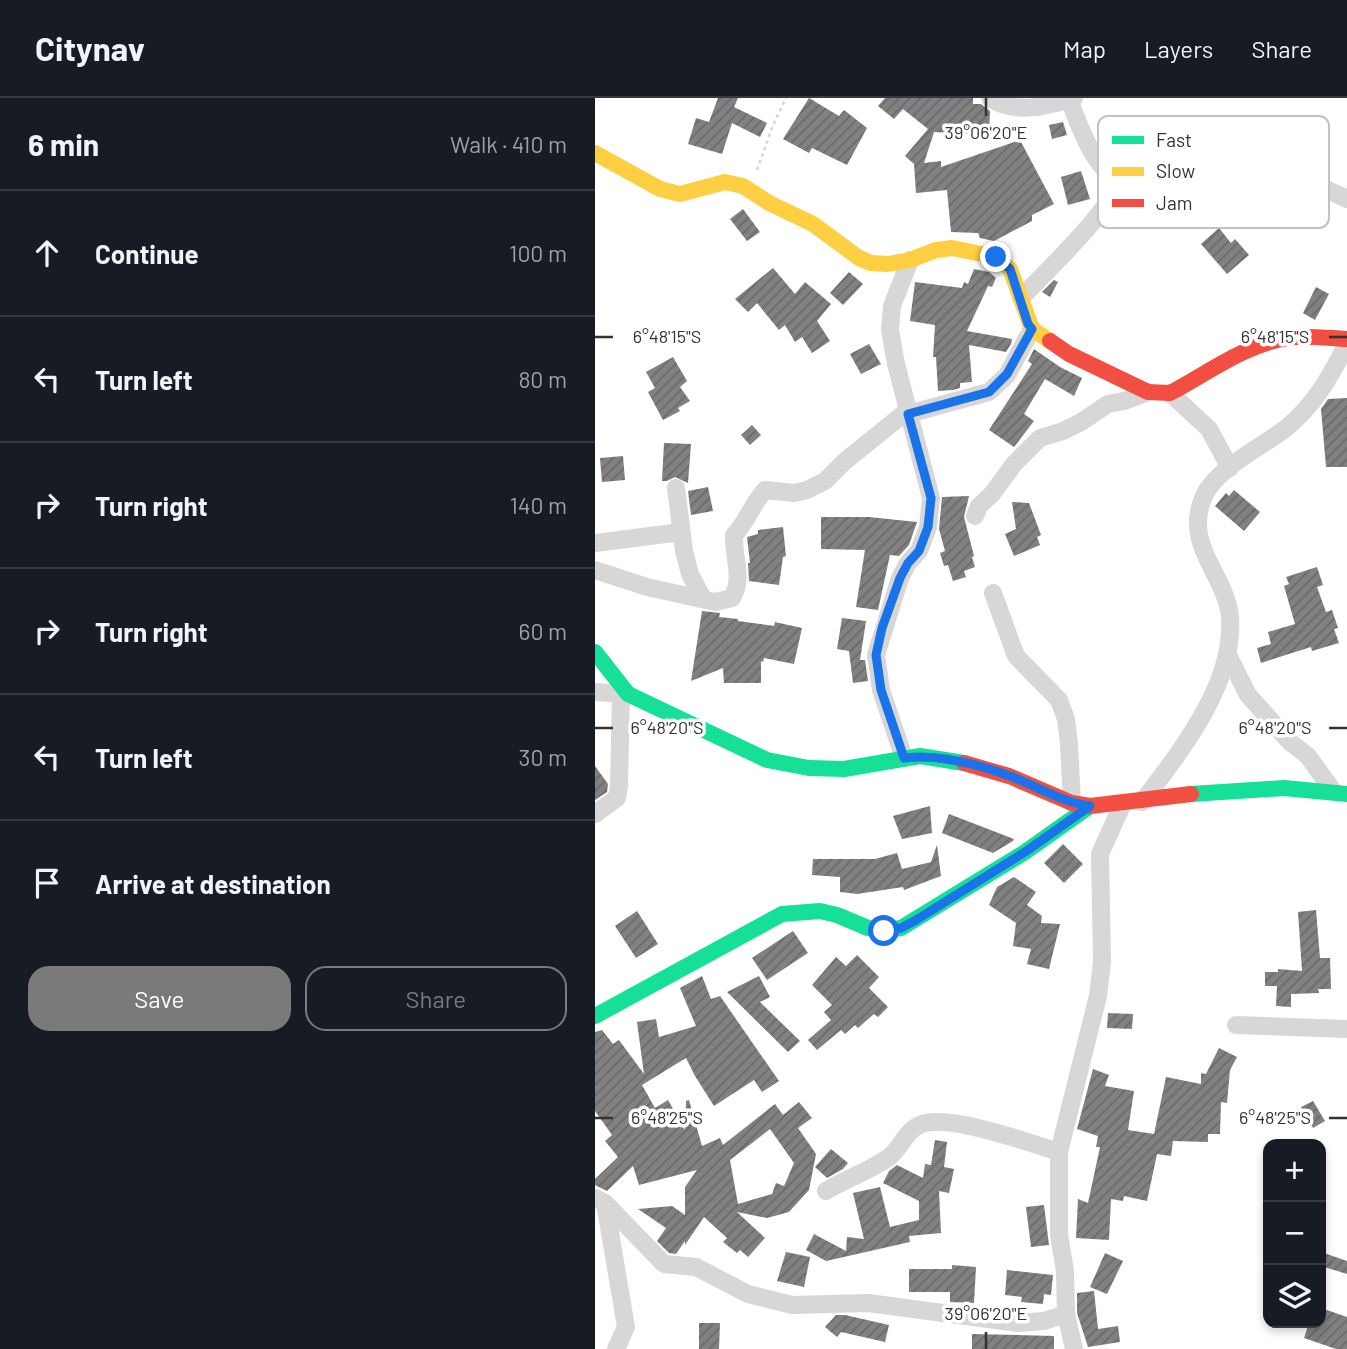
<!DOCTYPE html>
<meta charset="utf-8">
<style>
:root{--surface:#171b24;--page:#242831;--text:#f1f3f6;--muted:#9ea1a6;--line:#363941;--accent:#7a7a7a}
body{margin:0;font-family:Barlow,sans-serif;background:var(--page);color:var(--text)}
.controls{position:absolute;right:21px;bottom:21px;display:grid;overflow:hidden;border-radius:14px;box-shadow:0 4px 10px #0003}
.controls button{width:63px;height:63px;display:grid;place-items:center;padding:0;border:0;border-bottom:2px solid var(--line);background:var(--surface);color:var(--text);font:35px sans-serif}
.stop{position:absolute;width:21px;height:21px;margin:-16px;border:5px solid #1a73e8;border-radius:50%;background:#fff}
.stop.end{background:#1a73e8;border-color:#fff;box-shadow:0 2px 7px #0008}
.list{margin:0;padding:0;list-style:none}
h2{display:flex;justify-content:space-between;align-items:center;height:91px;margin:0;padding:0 28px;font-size:30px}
h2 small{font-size:23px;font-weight:400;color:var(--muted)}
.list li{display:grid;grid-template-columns:46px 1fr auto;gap:21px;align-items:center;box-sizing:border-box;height:126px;padding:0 28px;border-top:2px solid var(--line)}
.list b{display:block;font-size:26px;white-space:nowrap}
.list em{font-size:23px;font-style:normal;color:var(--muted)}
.actions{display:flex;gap:14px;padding:21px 28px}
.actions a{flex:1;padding:16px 0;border:2px solid var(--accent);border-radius:21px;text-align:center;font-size:24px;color:var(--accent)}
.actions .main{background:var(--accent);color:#fff}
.icon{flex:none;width:38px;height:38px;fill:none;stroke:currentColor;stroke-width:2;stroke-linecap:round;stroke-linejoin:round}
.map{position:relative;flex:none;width:752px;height:1251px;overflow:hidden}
header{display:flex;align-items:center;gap:42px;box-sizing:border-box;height:98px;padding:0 35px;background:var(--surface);border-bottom:2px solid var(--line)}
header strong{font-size:33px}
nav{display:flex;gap:38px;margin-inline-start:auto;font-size:24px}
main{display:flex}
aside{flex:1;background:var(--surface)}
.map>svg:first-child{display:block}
</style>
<header>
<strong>Citynav</strong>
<nav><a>Map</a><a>Layers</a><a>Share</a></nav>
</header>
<main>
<aside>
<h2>6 min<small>Walk · 410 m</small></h2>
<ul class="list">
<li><svg class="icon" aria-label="ahead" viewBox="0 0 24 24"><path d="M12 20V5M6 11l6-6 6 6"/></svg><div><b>Continue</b></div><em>100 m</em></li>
<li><svg class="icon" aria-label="left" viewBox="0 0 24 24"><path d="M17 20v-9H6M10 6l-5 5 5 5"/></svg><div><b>Turn left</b></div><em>80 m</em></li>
<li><svg class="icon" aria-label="right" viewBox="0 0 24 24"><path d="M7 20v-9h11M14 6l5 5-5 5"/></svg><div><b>Turn right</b></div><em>140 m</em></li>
<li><svg class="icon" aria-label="right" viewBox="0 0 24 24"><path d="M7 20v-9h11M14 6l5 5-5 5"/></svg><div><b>Turn right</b></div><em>60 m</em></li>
<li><svg class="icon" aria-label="left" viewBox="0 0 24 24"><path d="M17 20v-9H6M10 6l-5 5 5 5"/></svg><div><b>Turn left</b></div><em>30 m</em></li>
<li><svg class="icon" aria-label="arrive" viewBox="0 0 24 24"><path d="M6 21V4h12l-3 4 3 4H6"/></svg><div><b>Arrive at destination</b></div></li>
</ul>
<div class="actions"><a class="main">Save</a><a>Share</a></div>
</aside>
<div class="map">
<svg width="752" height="1251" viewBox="0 0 752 1251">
<defs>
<pattern id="building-hatch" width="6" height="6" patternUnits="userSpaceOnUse" patternTransform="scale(1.75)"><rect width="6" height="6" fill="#818181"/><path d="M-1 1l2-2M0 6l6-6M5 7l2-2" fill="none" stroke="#6a6a6a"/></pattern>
</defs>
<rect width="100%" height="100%" fill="#fff"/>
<!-- building -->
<g fill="url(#building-hatch)" fill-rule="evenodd">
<polygon points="123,0 143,0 139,9 172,25 165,39 137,25 127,56 93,46 101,20 114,24"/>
<polygon points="214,0 244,18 249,12 272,30 252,67 217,50 214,55 188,41"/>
<polygon points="290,0 378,0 378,6 386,6 395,13 394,37 339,34 329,65 346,63 346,69 425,42 459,106 437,117 437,123 399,143 385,140 383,135 356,134 352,92 321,95 319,66 310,58 333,31 308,11 299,21 283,8"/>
<polygon points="468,24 472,37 457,41 454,27"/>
<polygon points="486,73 495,101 473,107 466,79"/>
<polygon points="148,111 165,134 152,143 135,121"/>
<polygon points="624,130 636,145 640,141 654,157 632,176 606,146"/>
<polygon points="178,170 200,196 210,184 236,206 222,223 235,243 217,255 207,239 200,244 190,227 184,232 162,205 153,214 140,201"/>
<polygon points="379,171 394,174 401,180 397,189 393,188 372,233 417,241 416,246 411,254 374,247 377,284 365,285 365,290 358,292 343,293 341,259 338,259 340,227 315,223 320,184 367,190 369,184 373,186"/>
<polygon points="254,174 268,186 248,207 235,195"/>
<polygon points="459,182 463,184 455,199 447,194"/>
<polygon points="721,189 734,196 720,222 708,215"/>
<polygon points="274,246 286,266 266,276 255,256"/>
<polygon points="439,251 465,269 487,280 479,298 450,281 429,316 439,323 419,349 394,332 437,266 433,263"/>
<polygon points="78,259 92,283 85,289 95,303 83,310 85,313 68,322 53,294 60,290 51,274"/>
<polygon points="752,300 752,369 731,369 726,311 733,301"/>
<polygon points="157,327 166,337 155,347 146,337"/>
<polygon points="69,345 96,346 93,385 80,379 72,383 67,383"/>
<polygon points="28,358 30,382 7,384 5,360"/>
<polygon points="113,389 118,413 96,417 93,393"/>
<polygon points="639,392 665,414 649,433 620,408 631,395 634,398"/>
<polygon points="374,398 369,419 379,458 377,459 380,469 369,473 371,479 358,483 353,467 349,468 345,455 350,453 344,431 347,399"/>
<polygon points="417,404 434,405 446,437 442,439 445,447 419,458 410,436 421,431"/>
<polygon points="226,419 274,419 322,424 314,447 304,458 295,457 283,512 261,509 270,452 226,451"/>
<polygon points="188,429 191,458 188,459 184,487 154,483 153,465 155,465 152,439 163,436 163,432"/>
<polygon points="722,469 728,487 722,489 731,514 737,512 743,530 739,531 744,545 717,553 716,549 666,565 662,550 676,546 673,534 700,526 689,488 694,486 691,479"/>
<polygon points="107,513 125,515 124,519 143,521 143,523 179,528 180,524 207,530 199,566 169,560 168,564 166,563 166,585 129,585 128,570 96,583"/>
<polygon points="247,520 271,523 265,562 270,562 273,583 258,585 254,553 242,551"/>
<polygon points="0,668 13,686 12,694 0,702"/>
<polygon points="335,708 337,735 307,741 298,718"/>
<polygon points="354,716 419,741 418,743 398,755 347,735"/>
<polygon points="468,746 488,766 469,785 449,765"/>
<polygon points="342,747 346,778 309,792 308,789 262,796 245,794 245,779 217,777 218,761 280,761 302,755 307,771 336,764"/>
<polygon points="419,779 441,794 432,807 447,818 446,825 465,826 454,871 432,866 436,851 418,848 421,825 394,807 402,789"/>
<polygon points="721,812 725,860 735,860 736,891 723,891 724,895 696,896 696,909 681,908 682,888 670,888 670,874 683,874 683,871 707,873 703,814"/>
<polygon points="42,813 63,846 41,860 20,828"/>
<polygon points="198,833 213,855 172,882 157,860"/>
<polygon points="262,857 284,879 274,890 293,909 283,919 279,916 263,930 260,927 250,936 246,932 222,952 213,942 236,922 229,914 237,907 217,887 241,859 251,868"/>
<path d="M107,878L116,901L125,898L184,983L167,994L159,982L119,1008L100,978L91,960L47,987L60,1010L73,1002L90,1032L91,1003L94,1002L107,1048L125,1040L128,1047L180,1006L188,1017L204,1004L217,1020L203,1030L221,1056L214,1092L194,1114L172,1120L142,1114L170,1140L153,1159L145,1152L142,1155L128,1144L132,1140L109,1119L90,1147V1143L81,1156L74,1155L62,1143L71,1130L43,1111L77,1108L90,1117V1089L102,1072L44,1087L38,1068L12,1093L0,1087V1081L23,1059L10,1043L17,1037L0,1013V934L7,932L18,946L24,942L49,976L42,924L61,921L64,939L101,928L85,890ZM175,1031L199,1065L189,1088L181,1085L177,1096L143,1106L135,1062Z"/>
<polygon points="164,878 175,899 165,904 205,943 193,954 132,894"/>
<polygon points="513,915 538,916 537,931 512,930"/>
<polygon points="624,950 642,959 635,972 632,1005 626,1004 625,1036 613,1036 613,1044 578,1043 576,1058 562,1056 552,1103 529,1098 528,1103 516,1101 514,1142 481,1140 483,1101 493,1105 505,1049 501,1049 503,1038 482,1031 498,971 514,977 510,988 539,993 533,1032 559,1036 571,979 606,986 606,975 611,976"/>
<polygon points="718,1003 730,1023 718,1030 706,1009"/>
<polygon points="340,1042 352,1044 349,1069 359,1071 354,1095 344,1093 346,1135 314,1138 315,1144 231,1163 211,1152 219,1136 251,1153 252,1139 269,1141 258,1095 285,1089 295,1129 324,1122 324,1103 288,1085 294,1073 302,1067 328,1080 330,1066 336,1067"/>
<polygon points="236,1051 253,1065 248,1071 232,1080 220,1069"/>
<polygon points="449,1107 454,1147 436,1149 431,1109"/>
<polygon points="191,1154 215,1159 209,1189 182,1183"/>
<polygon points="726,1154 752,1163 752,1176 726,1168"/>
<polygon points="510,1155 528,1163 512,1196 495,1189"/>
<polygon points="357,1167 381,1169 379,1205 355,1204 355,1194 314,1194 314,1171 357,1171"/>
<polygon points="412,1172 458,1177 456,1197 449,1196 448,1206 426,1204 427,1199 410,1197"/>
<polygon points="499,1193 503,1231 523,1228 525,1244 493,1249 482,1215 482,1195"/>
<polygon points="726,1210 752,1219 752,1251 741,1251 709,1240 714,1225 726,1225"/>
<polygon points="241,1217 250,1217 294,1227 290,1244 246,1234 242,1239 230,1229"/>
<polygon points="104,1225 125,1225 124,1251 104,1251"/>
<polygon points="377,1236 459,1238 459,1251 377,1251"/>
</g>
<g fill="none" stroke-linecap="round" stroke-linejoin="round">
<!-- path -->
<polyline stroke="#d6d6d6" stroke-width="2.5" stroke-dasharray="3.5 3.5" stroke-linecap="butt" points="162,72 178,27 191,0"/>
<!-- street -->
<g stroke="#d7d7d7" stroke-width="18">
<path d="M395,0C419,17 452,8 479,0"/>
<polyline points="709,81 752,101"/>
<path d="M426,200C443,181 520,110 517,89C515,75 505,67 498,56C488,39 481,20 474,1"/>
<polyline points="575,295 614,331 635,370"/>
<polyline points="313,316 394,294 412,277 437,231"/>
<polyline points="81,390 89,453 95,476 108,501"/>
<polyline points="380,418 384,408 397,396 419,366 445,340 468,333 486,324 513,306 529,303 553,294"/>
<polyline points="0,445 86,434"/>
<path d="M0,472L52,489L120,504L137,500C149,479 138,460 139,437C152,424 157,406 170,392L199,395L212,392L230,383L249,364L312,313"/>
<polyline points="398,495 421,558 464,602 471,621 474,646 477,705"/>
<polyline points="633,557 653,597 695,644 713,658 738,693"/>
<polyline points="0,594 33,596"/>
<polyline points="309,660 286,592 281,557 305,480 313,465 324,453 333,429 336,400 301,266 295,232 297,208 315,162"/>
<path d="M547,704C585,654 640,586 635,519C631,476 587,447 609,398C621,371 666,349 690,331C719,308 736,278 752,245"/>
<polyline points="0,716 22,700 24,688 26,595"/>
<polyline points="641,927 752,931"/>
<path d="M231,1093C251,1081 274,1073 293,1060C306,1051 310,1032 327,1026C355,1016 435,1045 464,1054"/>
<polyline points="0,1100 10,1105 69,1166 101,1169 153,1196 197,1207 273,1205 423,1225 449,1223 471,1216"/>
<polyline points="10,1105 31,1229 21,1251"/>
<polyline points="479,1251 471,1216 470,1173 464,1137 464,1054 503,898 507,864 505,756 528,705"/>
</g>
<!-- fast -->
<g stroke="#16e098" stroke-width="16">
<polyline points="0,554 33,596 172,662 214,670 249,671 325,658 369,665"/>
<polyline points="596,696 689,690 752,696"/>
<polyline points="0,918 187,816 225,813 242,817 273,830 292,832 306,830 430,754 495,708"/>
</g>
<!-- slow -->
<polyline stroke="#ffcf43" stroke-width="16" points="0,55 65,91 85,96 130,84 148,88 174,105 218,126 264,160 276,165 293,166 315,162 341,152 357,150 401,159 415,171 437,231 455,243"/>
<!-- jam -->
<g stroke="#f24e42" stroke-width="16">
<path d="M455,243L474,256L553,294L575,295C613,275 649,247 692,240C712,237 732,240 752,241"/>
<polyline points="369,665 414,678 477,705 495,708 596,696"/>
</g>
</g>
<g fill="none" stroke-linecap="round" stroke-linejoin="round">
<!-- route -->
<path stroke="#1a73e8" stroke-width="9" d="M289,833L306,830L321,822L430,754L495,708C466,704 442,688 415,678C382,666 343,656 309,660L286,592L281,557L287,530L305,480L313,465L324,453L333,429L336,400L313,316L394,294L412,276L437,231L433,226L415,171L401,159"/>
</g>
<!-- ticks -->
<path fill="none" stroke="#333" stroke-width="2.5" d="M391,0V18M0,239H18M734,239H752M0,630H18M734,630H752M0,1020H18M734,1020H752M391,1234V1251"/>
<!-- legend -->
<rect x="503" y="18" width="231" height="112" rx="10" fill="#fff" stroke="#c2c2c2" stroke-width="2"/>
<rect x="517" y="38" width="32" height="8" fill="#16e098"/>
<rect x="517" y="69" width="32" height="9" fill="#ffcf43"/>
<rect x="517" y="101" width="32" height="8" fill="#f24e42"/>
<g font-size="19" fill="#333">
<text x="561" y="49">Fast</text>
<text x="561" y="80">Slow</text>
<text x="561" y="112">Jam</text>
</g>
<g font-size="18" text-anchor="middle" fill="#333" stroke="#fff" stroke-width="7" stroke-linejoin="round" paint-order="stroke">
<text x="391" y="41">39°06'20"E</text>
<text x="72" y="245">6°48'15"S</text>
<text x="680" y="245">6°48'15"S</text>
<text x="72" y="636">6°48'20"S</text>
<text x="680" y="636">6°48'20"S</text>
<text x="72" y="1026">6°48'25"S</text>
<text x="680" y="1026">6°48'25"S</text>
<text x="391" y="1222">39°06'20"E</text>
</g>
</svg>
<div class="controls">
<button>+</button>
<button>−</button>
<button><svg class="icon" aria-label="layers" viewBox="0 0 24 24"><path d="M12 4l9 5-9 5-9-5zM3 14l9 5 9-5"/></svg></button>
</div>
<div class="stop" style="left:289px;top:833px"></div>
<div class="stop end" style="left:401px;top:159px"></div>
</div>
</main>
